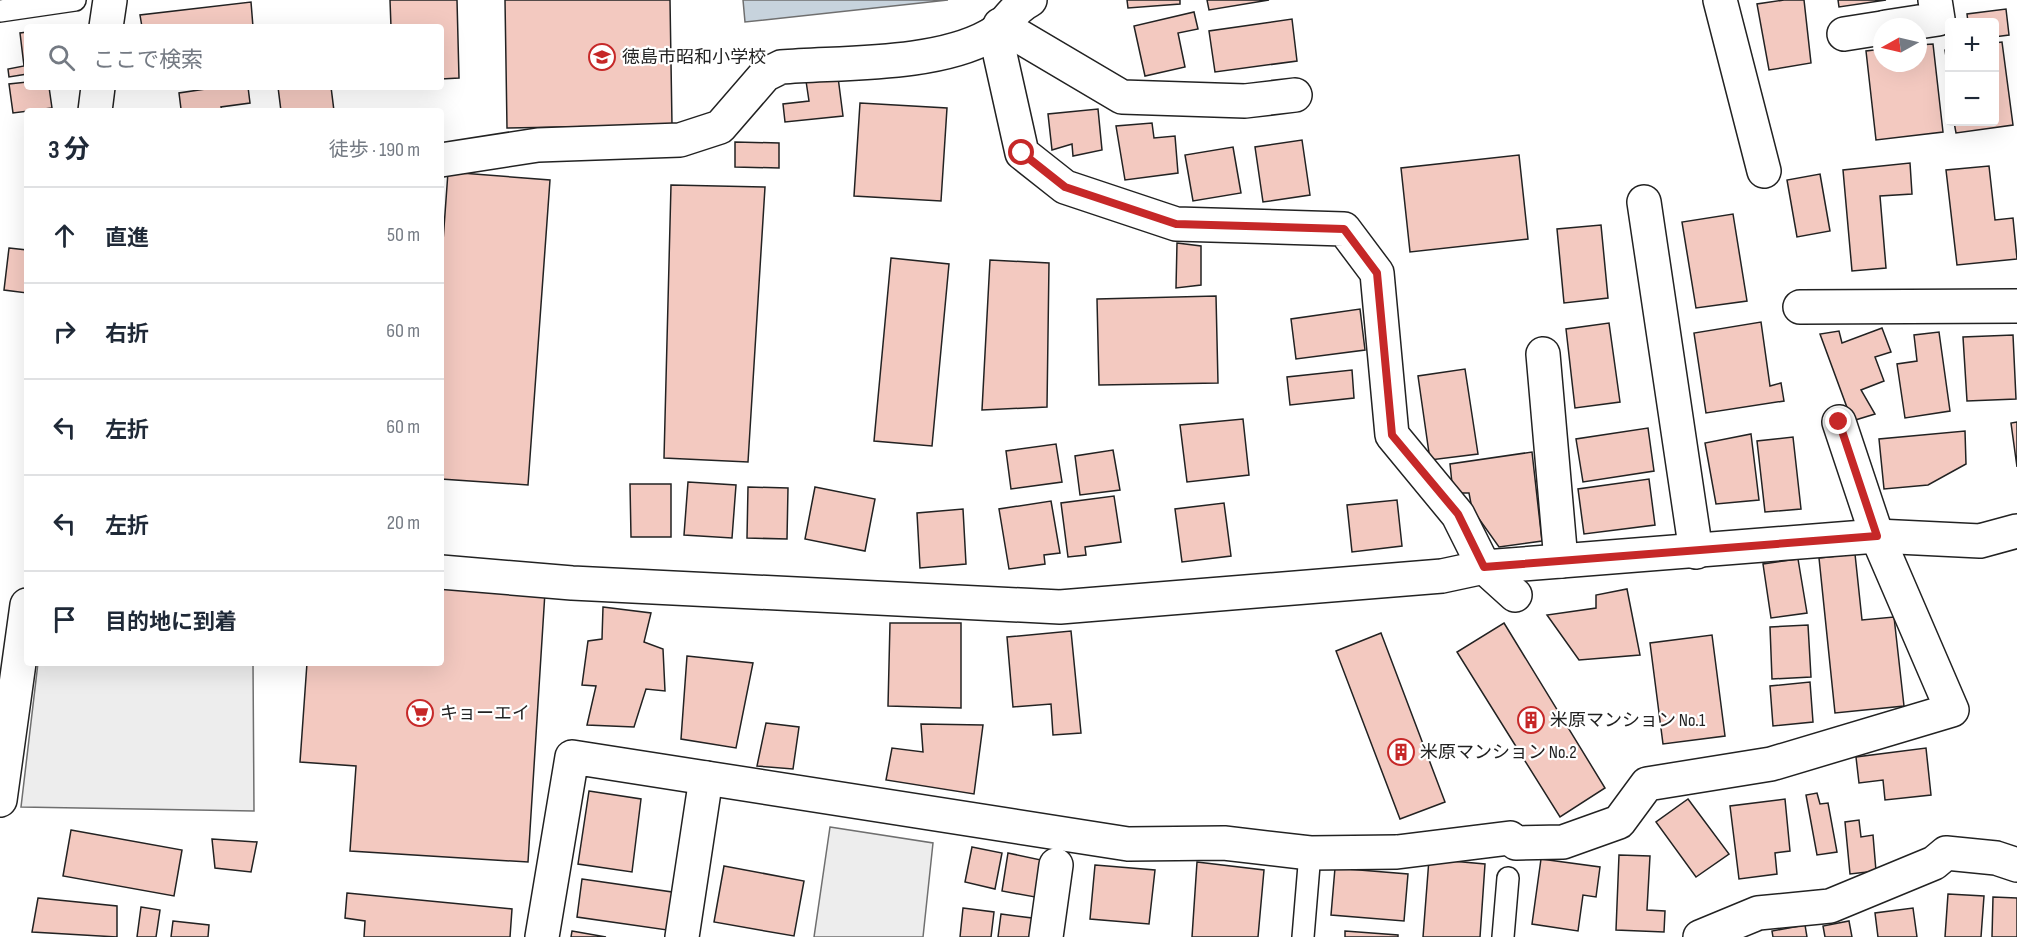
<!DOCTYPE html>
<html lang="ja">
<meta charset="utf-8">
<style>
:root{--surface:#fff;--page:#f6f6f7;--text:#1f2937;--muted:#747a83;--line:#e0e1e3}
body{margin:0;font-family:"Sofia Sans Condensed","Noto Sans JP",sans-serif;background:var(--page);color:var(--text)}
.controls{position:absolute;right:18px;top:18px;display:grid;overflow:hidden;border-radius:6px;box-shadow:0 6px 24px #0002}
.controls button{width:54px;height:54px;display:grid;place-items:center;padding:0;border:0;border-bottom:2px solid var(--line);background:var(--surface);color:var(--text);font:30px sans-serif}
.compass{position:absolute;left:1873px;top:18px;width:54px;height:54px;border-radius:50%;background:var(--surface);box-shadow:0 6px 24px #0002;rotate:262deg}
.stop{position:absolute;width:18px;height:18px;margin:-14px;border:4px solid #c62828;border-radius:50%;background:#fff}
.stop.end{background:#c62828;border-color:#fff;box-shadow:0 2px 6px #0008}
.list{margin:0;padding:0;list-style:none}
h2{display:flex;justify-content:space-between;align-items:center;height:78px;margin:0;padding:0 24px;font-size:26px}
h2 small{font-size:20px;font-weight:400;color:var(--muted)}
.list li{display:grid;grid-template-columns:39px 1fr auto;gap:18px;align-items:center;box-sizing:border-box;height:96px;padding:0 24px;border-top:2px solid var(--line)}
.list b{display:block;font-size:22px;white-space:nowrap}
.list em{font-size:20px;font-style:normal;color:var(--muted)}
.icon{flex:none;width:33px;height:33px;fill:none;stroke:currentColor;stroke-width:2;stroke-linecap:round;stroke-linejoin:round}
.map{position:relative;flex:none;width:2017px;height:937px;overflow:hidden}
.search{position:absolute;background:var(--surface);box-shadow:0 6px 24px #0002;left:24px;top:24px;width:420px;height:66px;display:flex;align-items:center;gap:15px;box-sizing:border-box;padding:0 21px;border-radius:6px;color:var(--muted);font-size:22px}
.panel{position:absolute;background:var(--surface);box-shadow:0 6px 24px #0002;left:24px;top:108px;width:420px;height:558px;border-radius:6px}
.map>svg:first-child{display:block}
</style>
<div class="map">
<svg width="2017" height="937" viewBox="0 0 2017 937">
<rect width="100%" height="100%" fill="#fff"/>
<!-- parking -->
<g fill="#ededed" stroke="#6f6f6f" stroke-width="1.5">
<polygon points="38,663 253,663 254,811 21,807"/>
<polygon points="830,827 933,843 923,937 814,937"/>
</g>
<!-- water -->
<polygon fill="#c7d3dd" stroke="#6f6f6f" stroke-width="1.5" points="743,0 948,0 745,22"/>
<!-- building -->
<g fill="#f3c9c0" stroke="#222" stroke-width="1.5">
<polygon points="390,0 457,0 459,78 441,79 441,27 391,27"/>
<polygon points="505,0 670,0 672,125 507,128"/>
<polygon points="1127,0 1180,0 1180,4 1128,8"/>
<polygon points="1207,0 1269,0 1209,10"/>
<polygon points="1784,0 1804,0 1811,63 1769,70 1757,4"/>
<polygon points="1838,0 1886,0 1839,7"/>
<polygon points="251,2 253,27 142,27 140,15"/>
<polygon points="2006,9 2009,35 1994,37 1994,22 1968,22 1967,14"/>
<polygon points="1194,12 1198,29 1178,33 1185,67 1145,76 1134,26"/>
<polygon points="1292,19 1297,61 1215,72 1209,31"/>
<polygon points="27,32 27,74 9,77 8,69 24,66 20,33"/>
<polygon points="2002,42 2013,125 1956,133 1954,122 1994,122 1994,43"/>
<polygon points="1933,44 1943,132 1876,140 1866,51 1882,49 1882,63 1918,63 1918,45"/>
<polygon points="1950,49 1950,84 1945,50"/>
<polygon points="838,77 843,116 785,122 783,104 809,101 806,81"/>
<polygon points="27,82 27,87 49,87 52,108 13,113 9,84"/>
<polygon points="219,87 248,87 250,103 221,107 222,111 166,111 181,109 179,93"/>
<polygon points="278,87 331,87 334,111 281,111"/>
<polygon points="860,103 947,108 941,201 854,196"/>
<polygon points="1098,109 1102,150 1073,156 1072,144 1052,150 1048,114"/>
<polygon points="1152,123 1154,138 1175,136 1178,173 1125,180 1116,126"/>
<polygon points="1302,140 1310,195 1263,202 1255,147"/>
<polygon points="735,142 779,143 779,168 735,167"/>
<polygon points="1233,147 1241,193 1193,201 1185,155"/>
<polygon points="1519,155 1528,239 1410,252 1401,168"/>
<polygon points="1910,163 1912,194 1880,196 1886,268 1852,271 1843,170"/>
<polygon points="1989,166 1995,220 2013,218 2017,259 1957,265 1946,170"/>
<polygon points="448,172 550,180 528,485 441,479 441,269"/>
<polygon points="1820,174 1830,231 1797,237 1787,180"/>
<polygon points="671,185 765,187 748,462 664,458"/>
<polygon points="1733,214 1747,301 1696,308 1682,222"/>
<polygon points="1601,225 1608,298 1564,303 1557,229"/>
<polygon points="1177,243 1201,246 1201,285 1176,288"/>
<polygon points="9,248 27,250 27,293 4,290"/>
<polygon points="891,258 949,264 932,446 874,441"/>
<polygon points="990,260 1049,263 1047,407 982,410"/>
<polygon points="1216,296 1218,383 1099,385 1097,299"/>
<polygon points="1360,309 1365,350 1296,359 1291,319"/>
<polygon points="1761,322 1770,386 1781,383 1784,401 1706,413 1694,333"/>
<polygon points="1609,323 1620,402 1575,408 1566,329"/>
<polygon points="1882,328 1891,352 1875,357 1884,381 1861,390 1875,414 1852,421 1820,334 1839,331 1842,343"/>
<polygon points="1939,332 1950,411 1905,418 1897,364 1917,361 1914,335"/>
<polygon points="2013,335 2016,399 1967,401 1963,337"/>
<polygon points="1465,369 1478,454 1430,460 1418,376"/>
<polygon points="1352,370 1354,398 1290,405 1287,377"/>
<polygon points="1243,419 1249,475 1187,482 1180,425"/>
<polygon points="2017,422 2017,467 2011,423"/>
<polygon points="1648,428 1654,471 1583,482 1576,439"/>
<polygon points="1965,431 1966,464 1928,485 1884,489 1879,439"/>
<polygon points="1751,434 1759,500 1716,504 1705,443"/>
<polygon points="1793,437 1801,509 1765,512 1757,441"/>
<polygon points="1056,444 1062,482 1011,489 1006,451"/>
<polygon points="1113,450 1120,490 1080,495 1075,456"/>
<polygon points="1532,452 1542,541 1499,547 1472,509 1469,493 1453,493 1450,464"/>
<polygon points="1649,479 1655,525 1584,534 1578,489"/>
<polygon points="688,482 736,485 732,538 684,535"/>
<polygon points="630,484 671,484 671,537 631,537"/>
<polygon points="748,487 788,488 787,539 747,538"/>
<polygon points="815,487 875,499 865,551 805,539"/>
<polygon points="1114,496 1121,542 1085,547 1086,555 1068,557 1061,503"/>
<polygon points="1397,500 1402,546 1352,552 1347,505"/>
<polygon points="1051,501 1060,553 1044,555 1045,564 1009,569 999,509"/>
<polygon points="1224,503 1231,556 1182,562 1175,509"/>
<polygon points="963,509 966,564 920,568 917,513"/>
<polygon points="1855,554 1862,620 1894,617 1904,706 1835,713 1819,558"/>
<polygon points="1798,559 1807,613 1771,618 1763,564"/>
<polygon points="441,586 545,592 528,862 350,851 356,766 300,762 307,663 441,663"/>
<polygon points="1627,589 1640,655 1579,660 1547,615 1596,608 1596,595"/>
<polygon points="603,607 651,613 644,642 663,649 665,691 646,689 634,727 587,725 596,686 582,685 588,641 602,639"/>
<polygon points="890,623 961,623 961,708 888,706"/>
<polygon points="1504,623 1605,788 1560,817 1457,652"/>
<polygon points="1808,625 1811,677 1772,679 1770,627"/>
<polygon points="1071,631 1081,733 1053,735 1051,704 1013,707 1007,637"/>
<polygon points="1381,633 1445,802 1400,819 1336,651"/>
<polygon points="1712,635 1725,736 1663,744 1650,643"/>
<polygon points="687,656 753,663 736,748 681,739"/>
<polygon points="1810,682 1813,722 1773,726 1770,686"/>
<polygon points="766,723 799,727 793,769 757,766"/>
<polygon points="921,724 983,725 974,794 886,780 892,748 923,752"/>
<polygon points="1926,748 1931,795 1885,800 1883,780 1859,783 1856,757"/>
<polygon points="589,791 641,799 632,872 578,864"/>
<polygon points="1817,793 1820,804 1828,803 1837,852 1817,855 1806,795"/>
<polygon points="1688,799 1729,854 1696,877 1656,822"/>
<polygon points="1785,799 1790,851 1775,853 1777,874 1739,879 1730,806"/>
<polygon points="1859,820 1861,837 1873,835 1876,871 1850,874 1845,822"/>
<polygon points="71,830 182,850 174,896 63,876"/>
<polygon points="212,839 257,842 251,872 215,868"/>
<polygon points="972,847 1002,853 995,889 965,882"/>
<polygon points="1008,853 1041,860 1035,897 1002,891"/>
<polygon points="1619,855 1650,856 1647,910 1665,911 1664,932 1616,930"/>
<polygon points="1429,859 1485,864 1480,937 1423,937"/>
<polygon points="1541,859 1600,867 1596,897 1583,895 1578,931 1532,924"/>
<polygon points="1197,862 1264,870 1258,937 1192,937"/>
<polygon points="1095,865 1155,870 1149,924 1090,919"/>
<polygon points="724,866 804,881 794,936 714,922"/>
<polygon points="1335,868 1408,874 1404,921 1331,915"/>
<polygon points="582,879 672,892 667,930 577,917"/>
<polygon points="347,893 512,909 510,937 364,937 365,921 345,918"/>
<polygon points="1948,894 1984,896 1981,937 1945,937"/>
<polygon points="1993,897 2017,898 2017,937 1992,937"/>
<polygon points="38,898 117,906 117,937 32,932"/>
<polygon points="141,907 160,910 156,937 137,937"/>
<polygon points="963,908 994,912 991,937 960,937"/>
<polygon points="1913,908 1917,937 1878,937 1875,913"/>
<polygon points="1001,914 1032,918 1030,937 998,937"/>
<polygon points="173,921 209,925 208,937 171,937"/>
<polygon points="1849,921 1852,937 1825,937 1823,926"/>
<polygon points="1805,925 1807,937 1773,937 1772,931"/>
<polygon points="572,931 606,937 571,937"/>
<polygon points="1345,931 1398,935 1398,937 1345,937"/>
</g>
<g fill="none" stroke-linecap="round" stroke-linejoin="round">
<defs>
<g id="service">
<polyline points="0,11 75,0"/>
<polyline points="1303,937 1310,853"/>
<polyline points="1503,937 1508,878"/>
</g>
<g id="minor">
<polyline points="1720,0 1764,171"/>
<polyline points="1000,25 1122,97 1245,101 1295,95"/>
<polyline points="106,27 110,0"/>
<polyline points="1886,27 1938,19 1935,0"/>
<polyline points="1844,34 1882,28"/>
<polyline points="991,35 999,50 1022,153 1065,187 1176,224 1344,229 1377,273 1392,435 1458,515 1484,567 1515,595"/>
<polyline points="95,111 98,87"/>
<path d="M441,160L538,145L680,140L720,127L765,75L781,67C843,62 935,66 989,36C1005,28 1011,9 1030,0"/>
<polyline points="1644,202 1696,552"/>
<polyline points="1800,307 2017,306"/>
<polyline points="1543,354 1561,561"/>
<polyline points="441,572 572,583 1060,607 1442,576 1484,567 1877,536 1980,541 2017,531"/>
<polyline points="0,800 27,605"/>
<polyline points="542,937 572,757 1128,844 1224,843 1310,853 1397,852 1510,838 1516,843 1563,842 1619,822 1647,784 1771,764 1952,710 1877,536 1839,422"/>
<polyline points="682,937 706,778"/>
<polyline points="1046,937 1056,865"/>
<polyline points="1700,937 1758,913 1830,906 1934,863 1946,853 1996,858 2017,865"/>
</g>
</defs>
<!-- service casing -->
<use href="#service" stroke="#222" stroke-width="24"/>
<!-- minor casing -->
<use href="#minor" stroke="#222" stroke-width="36"/>
<!-- service -->
<use href="#service" stroke="#fff" stroke-width="21"/>
<!-- minor -->
<use href="#minor" stroke="#fff" stroke-width="33"/>
</g>
<g fill="none" stroke-linecap="round" stroke-linejoin="round">
<!-- route -->
<polyline stroke="#c62828" stroke-width="8" points="1022,153 1065,187 1176,224 1344,229 1377,273 1392,435 1458,514 1484,567 1877,536 1839,422"/>
</g>
<!-- icons -->
<defs>
<symbol id="school-ring" viewBox="-11 -11 22 22"><circle r="9.5" fill="#fff" stroke="#c62828" stroke-width="1.5"/><path d="M0-5L7-2L0 1L-7-2ZM-4 1L0 2.5L4 1V4Q0 6-4 4Z" fill="#c62828"/></symbol>
<symbol id="supermarket-ring" viewBox="-11 -11 22 22"><circle r="9.5" fill="#fff" stroke="#c62828" stroke-width="1.5"/><path d="M-6-5.5h2.5l.6 2H6L4.5 2H-2.5L-4.4-4H-6ZM-1.5 3.2a1.3 1.3 0 1 0 .1 0ZM3 3.2a1.3 1.3 0 1 0 .1 0Z" fill="#c62828"/></symbol>
<symbol id="building-ring" viewBox="-11 -11 22 22"><circle r="9.5" fill="#fff" stroke="#c62828" stroke-width="1.5"/><path d="M-4-6H4V6H1V3H-1V6H-4ZM-2.5-4.3h1.7v1.8h-1.7ZM.8-4.3h1.7v1.8H.8ZM-2.5-1h1.7V.8h-1.7ZM.8-1h1.7V.8H.8Z" fill="#c62828"/></symbol>
</defs>
<g fill-rule="evenodd">
<use href="#school-ring" x="587" y="42" width="30" height="30"/>
<use href="#supermarket-ring" x="405" y="698" width="30" height="30"/>
<use href="#building-ring" x="1516" y="705" width="30" height="30"/>
<use href="#building-ring" x="1386" y="737" width="30" height="30"/>
</g>
<g text-anchor="middle" dominant-baseline="central" stroke-width="4.5" stroke-linejoin="round" paint-order="stroke">
<!-- poi labels -->
<g font-size="18" fill="#222" stroke="#fff" text-anchor="start">
<text x="622" y="57">徳島市昭和小学校</text>
<text x="440" y="713">キョーエイ</text>
<text x="1550" y="720">米原マンション No.1</text>
<text x="1420" y="752">米原マンション No.2</text>
</g>
</g>
</svg>
<div class="controls">
<button>+</button>
<button>−</button>
</div>
<svg class="compass" viewBox="-18 -18 36 36"><path d="M0-13l5 13h-10z" fill="#e53935"/><path d="M0 13l5-13h-10z" fill="#747a83"/></svg>
<div class="stop" style="left:1022px;top:153px"></div>
<div class="stop end" style="left:1839px;top:422px"></div>
<div class="search"><svg class="icon" aria-label="search" viewBox="0 0 24 24"><circle cx="10" cy="10" r="6"/><path d="M15 15l6 6"/></svg>ここで検索</div>
<section class="panel">
<h2>3 分<small>徒歩 · 190 m</small></h2>
<ul class="list">
<li><svg class="icon" aria-label="ahead" viewBox="0 0 24 24"><path d="M12 20V5M6 11l6-6 6 6"/></svg><div><b>直進</b></div><em>50 m</em></li>
<li><svg class="icon" aria-label="right" viewBox="0 0 24 24"><path d="M7 20v-9h11M14 6l5 5-5 5"/></svg><div><b>右折</b></div><em>60 m</em></li>
<li><svg class="icon" aria-label="left" viewBox="0 0 24 24"><path d="M17 20v-9H6M10 6l-5 5 5 5"/></svg><div><b>左折</b></div><em>60 m</em></li>
<li><svg class="icon" aria-label="left" viewBox="0 0 24 24"><path d="M17 20v-9H6M10 6l-5 5 5 5"/></svg><div><b>左折</b></div><em>20 m</em></li>
<li><svg class="icon" aria-label="arrive" viewBox="0 0 24 24"><path d="M6 21V4h12l-3 4 3 4H6"/></svg><div><b>目的地に到着</b></div></li>
</ul>
</section>
</div>
